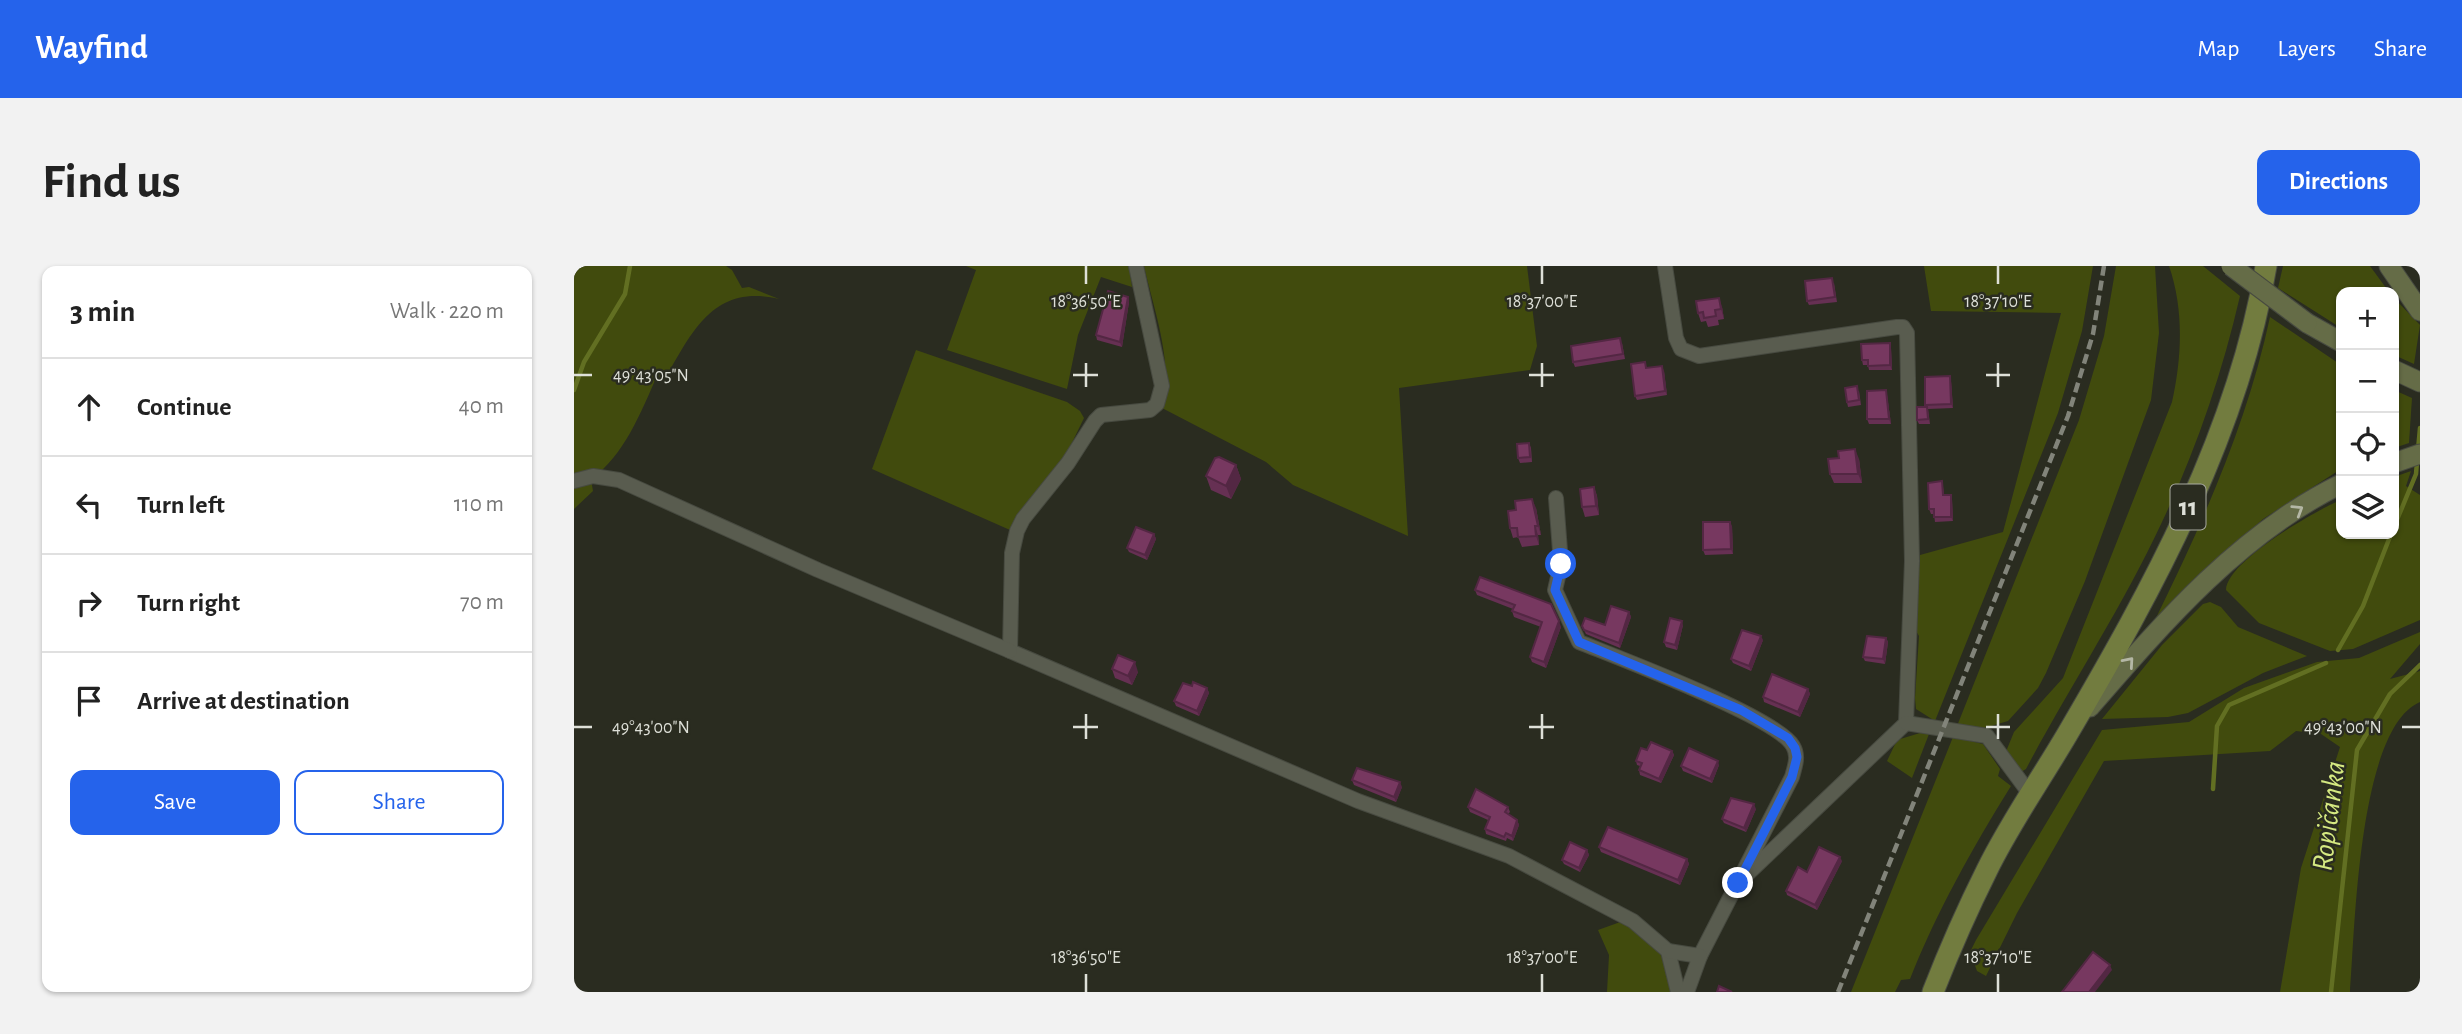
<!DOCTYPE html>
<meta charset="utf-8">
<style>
:root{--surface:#fff;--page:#f2f2f2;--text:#222;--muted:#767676;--line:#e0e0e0;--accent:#2563eb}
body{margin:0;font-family:"Alegreya Sans",sans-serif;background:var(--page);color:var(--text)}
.controls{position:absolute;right:21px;top:21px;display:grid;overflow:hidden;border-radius:14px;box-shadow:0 2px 5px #0004}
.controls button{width:63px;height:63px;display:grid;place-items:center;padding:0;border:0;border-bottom:2px solid var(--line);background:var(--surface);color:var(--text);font:35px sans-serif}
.stop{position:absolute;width:21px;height:21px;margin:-16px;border:5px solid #2563eb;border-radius:50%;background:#fff}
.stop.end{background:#2563eb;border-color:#fff;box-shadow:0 2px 7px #0008}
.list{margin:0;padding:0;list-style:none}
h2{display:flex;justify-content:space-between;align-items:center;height:91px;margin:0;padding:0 28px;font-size:30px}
h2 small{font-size:23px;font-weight:400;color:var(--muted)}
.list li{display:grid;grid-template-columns:46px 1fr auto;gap:21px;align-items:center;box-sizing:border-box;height:98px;padding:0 28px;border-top:2px solid var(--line)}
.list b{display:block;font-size:26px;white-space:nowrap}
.list em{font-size:23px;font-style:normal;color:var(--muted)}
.actions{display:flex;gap:14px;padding:21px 28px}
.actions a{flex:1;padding:16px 0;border:2px solid var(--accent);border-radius:14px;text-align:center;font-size:24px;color:var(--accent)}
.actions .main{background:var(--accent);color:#fff}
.icon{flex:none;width:38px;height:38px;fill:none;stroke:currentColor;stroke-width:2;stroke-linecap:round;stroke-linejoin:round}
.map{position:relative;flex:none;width:1846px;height:726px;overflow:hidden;border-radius:14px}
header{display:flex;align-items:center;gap:42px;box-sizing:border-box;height:98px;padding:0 35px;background:var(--accent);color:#fff}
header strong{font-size:33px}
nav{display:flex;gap:38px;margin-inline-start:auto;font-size:24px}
.intro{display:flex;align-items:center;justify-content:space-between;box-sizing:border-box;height:168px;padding:0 42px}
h1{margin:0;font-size:49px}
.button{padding:18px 32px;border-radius:14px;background:var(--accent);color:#fff;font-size:24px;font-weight:700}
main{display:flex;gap:42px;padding:0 42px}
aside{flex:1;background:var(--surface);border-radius:14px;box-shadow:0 2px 5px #0004}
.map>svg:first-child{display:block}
</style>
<header>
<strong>Wayfind</strong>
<nav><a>Map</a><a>Layers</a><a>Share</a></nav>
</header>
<div class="intro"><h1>Find us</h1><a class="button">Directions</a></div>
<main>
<aside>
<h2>3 min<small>Walk · 220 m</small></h2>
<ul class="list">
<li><svg class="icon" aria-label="ahead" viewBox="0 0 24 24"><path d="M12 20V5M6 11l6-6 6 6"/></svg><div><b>Continue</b></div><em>40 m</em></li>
<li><svg class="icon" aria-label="left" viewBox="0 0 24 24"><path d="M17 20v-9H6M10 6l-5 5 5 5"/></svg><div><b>Turn left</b></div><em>110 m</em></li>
<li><svg class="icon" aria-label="right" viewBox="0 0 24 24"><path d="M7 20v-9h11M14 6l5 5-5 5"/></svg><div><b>Turn right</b></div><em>70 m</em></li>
<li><svg class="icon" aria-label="arrive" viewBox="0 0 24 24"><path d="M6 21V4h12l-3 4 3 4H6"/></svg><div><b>Arrive at destination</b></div></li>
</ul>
<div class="actions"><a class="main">Save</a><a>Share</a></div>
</aside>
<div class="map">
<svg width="1846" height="726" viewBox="0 0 1846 726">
<rect width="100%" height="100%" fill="#2a2c20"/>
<!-- green -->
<g fill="#414b0d">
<path d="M0,0H152L158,4L168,22L175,21L205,33C140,18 119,64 91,113L83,110C67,146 50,190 17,213L19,225L0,243Z"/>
<polygon points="392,0 555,0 558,21 527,11 504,69 493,123 373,84 402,4"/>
<path d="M570,0H953L963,80L956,104L825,122L834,270L719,219L692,196L588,142C600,96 580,45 570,0Z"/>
<polygon points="1350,0 1519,0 1508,65 1484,147 1361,455 1342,443 1341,432 1345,370 1341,363 1346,289 1429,266 1487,47 1357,45"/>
<polygon points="1542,0 1581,0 1585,67 1577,134 1511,315 1472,407 1464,422 1434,455 1410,462 1383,460 1505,154 1530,70"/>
<path d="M1595,0H1629L1666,30C1648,108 1622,184 1588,256C1548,342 1496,420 1452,503L1447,506L1431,488L1440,466L1489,412L1598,136C1608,91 1610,43 1595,0Z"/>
<polygon points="1709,0 1796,0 1815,26 1767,26 1767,62 1704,22"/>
<polygon points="1820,32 1846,59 1840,98 1820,89"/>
<path d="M1696,51L1767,99V203L1689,253L1581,354C1629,256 1673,158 1696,51Z"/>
<polygon points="342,84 493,136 506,145 510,152 492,189 436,264 298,203"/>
<polygon points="1820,124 1838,132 1835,177 1820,182"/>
<path d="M1837,205L1832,220L1846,229V354L1779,383L1756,385L1685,357L1652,324C1652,296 1742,244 1767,234V268H1820V211Z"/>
<polygon points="1636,336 1647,341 1664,361 1733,390 1689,407 1614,447 1594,451 1528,453 1588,379 1629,338"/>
<path d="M1846,366V378L1816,413L1846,405V436C1784,462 1781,665 1776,726H1706L1727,602L1766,481L1747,468L1722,465L1696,485L1530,495L1443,647L1412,710L1403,705L1396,686L1402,674L1528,464L1615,456L1670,422L1743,396L1785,392Z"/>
<polygon points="1346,467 1355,468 1338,512 1313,495 1323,474"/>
<path d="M1379,471L1409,478L1426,503L1424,510L1437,520C1399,581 1362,647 1336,713L1327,714L1321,726H1277Z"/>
<path d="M1049,655C1083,680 1090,684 1100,726H1033L1035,689L1024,664Z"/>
</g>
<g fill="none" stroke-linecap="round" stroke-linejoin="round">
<!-- stream -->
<g stroke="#626f22" stroke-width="4.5">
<polyline points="0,124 10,96 51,28 56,0"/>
<polyline points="1844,184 1846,162"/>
<polyline points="1820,261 1842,208 1843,196"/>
<polyline points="1764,384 1789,340 1817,268"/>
<polyline points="1639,523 1643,460 1655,439 1752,397"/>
<polyline points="1757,726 1783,484 1816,428 1846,399"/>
</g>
<defs>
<g id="street">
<polyline points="562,0 588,120 583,138 576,144 527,149 521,155 494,197 449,253 443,265 438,287 436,385 784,535 935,590 1059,655 1094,685 1104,726"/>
<polyline points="1091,0 1102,72 1107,83 1125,90 1323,61 1329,61 1333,67 1338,295 1332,457 1164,617"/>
<polyline points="0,215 19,210 45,214 244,304 436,385"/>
<path d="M982,232L987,298L981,324L1005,376C1042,391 1203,451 1219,480C1225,490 1221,500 1218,511L1126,690"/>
<polyline points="1332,457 1413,470 1456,528"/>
<polyline points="1094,685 1126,690 1113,726"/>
</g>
<g id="secondary">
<polyline points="1815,0 1846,45"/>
<polyline points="1733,57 1767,76"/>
<polyline points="1820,104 1846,116"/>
<polyline points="1820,197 1846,188"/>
<path d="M1516,441C1588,358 1666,267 1767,218"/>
</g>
<path id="primary" d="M1359,726C1375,685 1393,644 1413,604C1436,557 1467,513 1494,467C1579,322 1664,168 1692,0"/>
</defs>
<!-- street casing -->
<use href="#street" stroke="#474a40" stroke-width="16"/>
<!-- secondary casing -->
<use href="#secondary" stroke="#474a40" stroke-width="21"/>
<!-- primary casing -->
<use href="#primary" stroke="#474a40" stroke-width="23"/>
<!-- street -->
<use href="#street" stroke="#595c4f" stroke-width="14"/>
<!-- secondary -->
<use href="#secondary" stroke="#656c47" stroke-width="19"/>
<!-- primary -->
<use href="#primary" stroke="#727c3f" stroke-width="21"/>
<!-- rail -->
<polyline stroke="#82847a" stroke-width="4.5" stroke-dasharray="10 5" stroke-linecap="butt" points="1264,726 1494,150 1519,68 1530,0"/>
<defs>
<polyline id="secondary-bridge" points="1657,0 1733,57"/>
</defs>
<!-- secondary-bridge casing -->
<use href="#secondary-bridge" stroke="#474a40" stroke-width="21" stroke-linecap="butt"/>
<!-- secondary-bridge -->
<use href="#secondary-bridge" stroke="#656c47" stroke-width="19"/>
</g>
<!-- wall -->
<g fill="#663053">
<polygon points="1260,17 1263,36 1235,39 1233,35"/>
<polygon points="554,31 555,36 548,81 523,74 522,69"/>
<polygon points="1148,41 1150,53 1144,54 1145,59 1134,61 1132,55 1127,56 1124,47"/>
<polygon points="1048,77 1051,93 1001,101 999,96"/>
<polygon points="1316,77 1317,82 1318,104 1295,104 1294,99 1289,99 1288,94"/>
<polygon points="1073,102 1090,105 1093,129 1063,134 1061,130"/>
<polygon points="1376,110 1377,115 1379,142 1354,143 1356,158 1345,158 1343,154 1352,141 1351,139"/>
<polygon points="1285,125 1287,139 1274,141 1273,136"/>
<polygon points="1313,129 1317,158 1295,158 1293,153"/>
<polygon points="955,177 957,182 958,196 946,197 944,192"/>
<polygon points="1265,192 1285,193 1288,217 1260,217 1256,208"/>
<polygon points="662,199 667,213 657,233 637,224 632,210"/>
<polygon points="1369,220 1370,229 1377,229 1378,233 1379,255 1361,256 1360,248 1357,248 1355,243"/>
<polygon points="1020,221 1023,230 1025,249 1011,251 1008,241"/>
<polygon points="962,242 967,269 964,269 965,279 948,281 944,271 939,272 936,262"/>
<polygon points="1158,260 1159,288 1131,289 1129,284"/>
<polygon points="580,268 582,273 573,294 555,286 553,282"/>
<polygon points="906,311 987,361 972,402 958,396 956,391 967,361 940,351 938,345 939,343 903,329 901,324"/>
<polygon points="1055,346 1057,351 1046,382 1012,368 1008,360 1031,359"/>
<polygon points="1109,359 1103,384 1092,381 1090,376"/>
<polygon points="1312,372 1314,376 1311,398 1291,395 1289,391"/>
<polygon points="1189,374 1177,405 1159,397 1157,393"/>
<polygon points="538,403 564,406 558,419 541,412"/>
<polygon points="633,422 635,427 625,450 602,440 600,435"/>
<polygon points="1234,423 1236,428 1226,451 1190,436 1189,431"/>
<polygon points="1073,484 1098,485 1100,489 1087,517 1066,509 1065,504 1066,500 1063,499 1062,495"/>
<polygon points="1145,499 1138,517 1109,505 1107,500"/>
<polygon points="778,514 828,521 822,536 780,519"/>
<polygon points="894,541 934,541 936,546 934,548 943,554 945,559 939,575 933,572 932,575 912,568 911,563 914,554 896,546"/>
<polygon points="1182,543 1172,566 1150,557 1148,553"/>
<polygon points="1025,581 1113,593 1115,598 1106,619 1027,586"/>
<polygon points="1013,584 1015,589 1006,606 990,598 988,594"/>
<polygon points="1268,595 1243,644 1213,629 1212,625"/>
</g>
<!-- shaded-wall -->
<g fill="#532743">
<polygon points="554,31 555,36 548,81 546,76"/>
<polygon points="1145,32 1148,41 1150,53 1147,43"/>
<polygon points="1316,77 1317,82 1318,104 1316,99"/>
<polygon points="1088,100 1090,105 1093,129 1091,125"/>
<polygon points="1376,110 1377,115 1379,142 1377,138"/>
<polygon points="1312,124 1313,129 1317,158 1315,153"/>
<polygon points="1281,183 1285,193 1288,217 1284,208"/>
<polygon points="662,199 667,213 657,233 652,220"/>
<polygon points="1020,221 1023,230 1025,249 1022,240"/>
<polygon points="1377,229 1378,233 1379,255 1377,251"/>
<polygon points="958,233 962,242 967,269 964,260"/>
<polygon points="1156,256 1158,260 1159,288 1157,283"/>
<polygon points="961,260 964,269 965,279 962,270"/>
<polygon points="580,268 582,273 573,294 571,289"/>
<polygon points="1055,346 1057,351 1046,382 1045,377"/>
<polygon points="985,355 987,361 972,402 970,396"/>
<polygon points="1108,355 1109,359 1103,384 1101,379"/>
<polygon points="1187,370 1189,374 1177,405 1175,400"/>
<polygon points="1312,372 1314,376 1311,398 1309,393"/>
<polygon points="561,396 564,406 558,419 554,410"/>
<polygon points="633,422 635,427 625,450 623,445"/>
<polygon points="1234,423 1236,428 1226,451 1224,446"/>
<polygon points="1098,485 1100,489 1087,517 1085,513"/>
<polygon points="1144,495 1145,499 1138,517 1136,513"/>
<polygon points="826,516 828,521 822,536 820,531"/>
<polygon points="1180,538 1182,543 1172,566 1170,562"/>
<polygon points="943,554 945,559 939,575 938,570"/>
<polygon points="1013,584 1015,589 1006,606 1005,602"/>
<polygon points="1266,591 1268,595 1243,644 1241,639"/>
<polygon points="1113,593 1115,598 1106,619 1104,614"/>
<polygon points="1536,699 1538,704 1521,726 1515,726"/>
</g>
<!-- building -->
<g fill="#773860" stroke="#532743" stroke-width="2">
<polygon points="1258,12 1261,31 1233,35 1231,15"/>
<polygon points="534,25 554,31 546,76 522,69"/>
<polygon points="1145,32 1147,43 1141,44 1142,50 1130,52 1129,46 1124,47 1122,35"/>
<polygon points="1046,72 1049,88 999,96 997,80"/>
<polygon points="1316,77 1316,99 1294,100 1294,94 1288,94 1287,78"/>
<polygon points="1071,96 1072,102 1088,100 1091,125 1061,130 1057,98"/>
<polygon points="1376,110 1377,138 1351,139 1351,111"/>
<polygon points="1283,120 1285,134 1273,136 1271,122"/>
<polygon points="1312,124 1315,153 1293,153 1293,125"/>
<polygon points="1343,141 1353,141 1354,153 1343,154"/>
<polygon points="955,177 956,191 944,192 943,178"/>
<polygon points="1281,183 1284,208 1256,208 1254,193 1265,192 1264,185"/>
<polygon points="645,191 662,199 652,220 632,210 641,192"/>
<polygon points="1368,215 1369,229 1377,229 1377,251 1360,251 1360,243 1355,243 1354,217"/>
<polygon points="1020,221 1022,240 1008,241 1006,223"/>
<polygon points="958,233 964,260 961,260 962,270 944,271 943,262 936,262 934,245 942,244 941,235"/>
<polygon points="1129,256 1156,256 1157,283 1129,284"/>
<polygon points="562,261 580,268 571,289 553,282"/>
<polygon points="906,311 977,338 985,355 970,396 956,391 968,356 938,345 941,339 901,324"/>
<polygon points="1037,340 1055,346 1045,377 1010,364 1008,360 1011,352 1031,359"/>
<polygon points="1096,352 1108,355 1101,379 1090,376"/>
<polygon points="1168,364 1187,370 1175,400 1157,393"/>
<polygon points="1293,370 1312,372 1309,393 1289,391"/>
<polygon points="544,389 561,396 554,410 538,403"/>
<polygon points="1198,408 1234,423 1224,446 1189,431"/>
<polygon points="619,416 633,422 623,445 600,435 609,417 618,420"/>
<polygon points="1077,476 1098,485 1085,513 1065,504 1068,497 1062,495 1067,482 1073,484"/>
<polygon points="1115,482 1144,495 1136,513 1107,500"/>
<polygon points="783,502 826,516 820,531 778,514"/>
<polygon points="902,523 934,541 931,546 943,554 938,570 932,567 930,571 911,563 916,551 894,541"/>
<polygon points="1157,532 1180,538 1170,562 1148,553"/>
<polygon points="1034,561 1113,593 1104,614 1025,581"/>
<polygon points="996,576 1013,584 1005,602 988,594"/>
<polygon points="1245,581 1266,591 1241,639 1212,625 1224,601 1233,606"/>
<polygon points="1519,686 1536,699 1515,726 1488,726"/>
<polygon points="1145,720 1158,726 1143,726"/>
</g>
<!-- one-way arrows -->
<defs><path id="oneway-chevron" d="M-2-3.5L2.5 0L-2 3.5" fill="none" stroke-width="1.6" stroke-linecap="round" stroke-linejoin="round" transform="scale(1.75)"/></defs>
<g stroke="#b4b7a5">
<use href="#oneway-chevron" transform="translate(1724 244) rotate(-32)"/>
<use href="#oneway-chevron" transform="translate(1555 396) rotate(-49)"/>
</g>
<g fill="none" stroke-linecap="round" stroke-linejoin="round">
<!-- route -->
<polyline stroke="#2563eb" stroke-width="9" points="987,298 981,324 1005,376 1167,444 1214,472 1221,482 1223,491 1218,511 1164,617"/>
</g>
<!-- ticks -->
<path fill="none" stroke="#dee0d8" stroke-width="2.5" d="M512,0V18M968,0V18M1424,0V18M512,97V121M968,97V121M1424,97V121M0,109H18M499,109H524M955,109H980M1412,109H1436M512,448V473M968,448V473M1424,448V473M0,461H18M499,461H524M955,461H980M1412,461H1436M1828,461H1846M512,708V726M968,708V726M1424,708V726"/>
<g text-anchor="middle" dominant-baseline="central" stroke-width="5" stroke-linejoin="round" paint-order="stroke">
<!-- shield labels -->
<rect fill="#2a2c20" stroke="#a8aaa1" stroke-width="2" x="1596.5" y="218.5" width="35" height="45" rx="5"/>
<g font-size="26" font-weight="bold" fill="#dee0d8">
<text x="1614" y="241">11</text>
</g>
<!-- water labels -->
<g font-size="30" font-style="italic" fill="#d5e981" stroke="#2a2c20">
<text transform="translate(1755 550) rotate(-83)">Ropičanka</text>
</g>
</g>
<g font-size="18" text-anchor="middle" fill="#dee0d8" stroke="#2a2c20" stroke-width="5" stroke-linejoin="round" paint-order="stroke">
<text x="512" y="41">18°36'50"E</text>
<text x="968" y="41">18°37'00"E</text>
<text x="1424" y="41">18°37'10"E</text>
<text x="77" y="115">49°43'05"N</text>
<text x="77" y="467">49°43'00"N</text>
<text x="1769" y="467">49°43'00"N</text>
<text x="512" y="697">18°36'50"E</text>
<text x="968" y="697">18°37'00"E</text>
<text x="1424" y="697">18°37'10"E</text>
</g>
</svg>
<div class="controls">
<button>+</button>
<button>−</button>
<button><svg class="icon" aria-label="locate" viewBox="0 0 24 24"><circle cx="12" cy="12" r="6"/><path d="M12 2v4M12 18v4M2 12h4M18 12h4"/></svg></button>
<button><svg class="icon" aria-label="layers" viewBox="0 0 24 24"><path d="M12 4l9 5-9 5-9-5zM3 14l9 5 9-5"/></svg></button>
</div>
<div class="stop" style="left:987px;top:298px"></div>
<div class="stop end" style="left:1164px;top:617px"></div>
</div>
</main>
